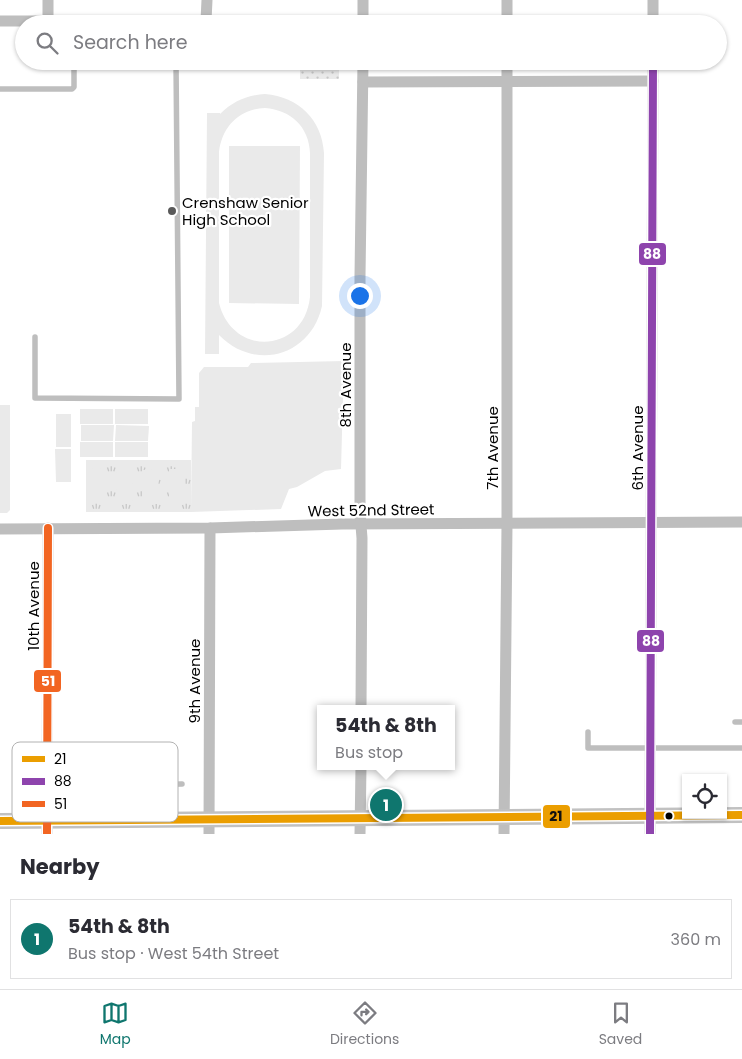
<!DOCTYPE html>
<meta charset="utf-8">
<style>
:root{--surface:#fff;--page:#f7f7f7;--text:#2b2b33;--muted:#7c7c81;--line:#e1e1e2;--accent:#0f766e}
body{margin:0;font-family:Poppins,sans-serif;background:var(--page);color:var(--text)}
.controls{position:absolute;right:15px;bottom:15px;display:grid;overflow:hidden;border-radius:0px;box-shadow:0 1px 4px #0004}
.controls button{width:45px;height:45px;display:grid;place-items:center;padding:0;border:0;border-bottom:1px solid var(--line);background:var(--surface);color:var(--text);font:25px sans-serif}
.you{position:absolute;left:359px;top:295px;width:18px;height:18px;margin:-12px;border:4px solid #fff;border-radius:50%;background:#1a73e8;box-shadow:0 0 0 8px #1a73e833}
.badge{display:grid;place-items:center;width:32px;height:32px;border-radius:50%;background:var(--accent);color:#fff;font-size:16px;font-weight:700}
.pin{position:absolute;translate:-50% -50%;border:2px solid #fff;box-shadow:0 1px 5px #0006}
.popup{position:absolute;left:317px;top:705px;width:138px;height:65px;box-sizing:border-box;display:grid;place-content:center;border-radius:0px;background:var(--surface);filter:drop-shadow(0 1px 4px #0005);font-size:16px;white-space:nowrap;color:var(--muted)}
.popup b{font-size:19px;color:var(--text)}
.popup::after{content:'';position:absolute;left:50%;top:100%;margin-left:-10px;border:10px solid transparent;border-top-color:var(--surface)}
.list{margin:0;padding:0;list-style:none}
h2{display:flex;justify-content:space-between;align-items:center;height:65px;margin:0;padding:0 20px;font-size:21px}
h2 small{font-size:16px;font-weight:400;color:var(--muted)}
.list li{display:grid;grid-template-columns:32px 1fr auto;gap:15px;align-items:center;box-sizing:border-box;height:80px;margin:0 10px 10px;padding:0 10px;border:1px solid var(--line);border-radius:0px}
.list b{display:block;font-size:19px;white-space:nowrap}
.list p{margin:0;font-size:16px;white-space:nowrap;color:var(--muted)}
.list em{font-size:16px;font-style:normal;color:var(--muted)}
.icon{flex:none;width:28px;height:28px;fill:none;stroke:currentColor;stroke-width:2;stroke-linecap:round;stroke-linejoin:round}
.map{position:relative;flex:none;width:742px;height:834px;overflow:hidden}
.search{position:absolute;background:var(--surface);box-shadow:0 1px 4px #0004;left:15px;right:15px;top:15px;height:55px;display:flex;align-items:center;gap:12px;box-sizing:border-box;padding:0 18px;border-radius:28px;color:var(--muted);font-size:19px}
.sheet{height:155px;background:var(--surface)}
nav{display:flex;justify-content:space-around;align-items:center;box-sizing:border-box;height:70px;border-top:1px solid var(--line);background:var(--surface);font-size:14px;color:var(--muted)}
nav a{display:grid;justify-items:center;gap:2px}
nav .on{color:var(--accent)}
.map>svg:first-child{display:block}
</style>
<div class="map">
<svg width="742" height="834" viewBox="0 0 742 834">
<defs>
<pattern id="grass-dots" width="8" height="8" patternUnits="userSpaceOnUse" patternTransform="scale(1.25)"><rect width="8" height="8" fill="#eaeaea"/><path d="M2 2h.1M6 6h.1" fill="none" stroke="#c7c7c7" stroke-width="1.8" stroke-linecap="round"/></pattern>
<pattern id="park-tufts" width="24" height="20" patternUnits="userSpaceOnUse" patternTransform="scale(1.25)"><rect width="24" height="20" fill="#eaeaea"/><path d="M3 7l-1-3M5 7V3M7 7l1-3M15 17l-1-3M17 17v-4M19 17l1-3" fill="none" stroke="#c7c7c7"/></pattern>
</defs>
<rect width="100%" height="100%" fill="#fff"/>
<!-- grass -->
<rect fill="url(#grass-dots)" x="300" y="61" width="39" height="18"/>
<!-- park -->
<rect fill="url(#park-tufts)" x="86" y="460" width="105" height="52"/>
<!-- pitch -->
<g fill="#eaeaea" fill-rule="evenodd">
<path d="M265,94C299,97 322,120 324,153L322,306C311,356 255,372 219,335V354H205L207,113H220V114C233,101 248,95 265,94ZM265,108C291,110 309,127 310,153V297C304,353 233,358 219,303V152C222,127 239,109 265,108Z"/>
<polygon points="229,146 300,146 299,304 229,303"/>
<polygon points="344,361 341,469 325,471 297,487 289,489 281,509 191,512 192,422 195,421 195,407 199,407 199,373 204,367 248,367 251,363"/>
<polygon points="0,405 10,405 10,510 7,513 0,513"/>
<rect x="80" y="409" width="33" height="15"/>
<rect x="115" y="409" width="33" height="15"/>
<rect x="56" y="414" width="15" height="33"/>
<polygon points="81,425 114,425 113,441 81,441"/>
<polygon points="116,425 149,426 148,441 115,441"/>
<rect x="80" y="442" width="33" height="15"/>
<rect x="115" y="442" width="33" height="15"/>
<polygon points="55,449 71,449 71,482 56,482"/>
<polygon points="107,468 107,503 91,503 91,469"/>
<polygon points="116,469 132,469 133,504 117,504"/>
<polygon points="158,469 159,504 143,504 142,470"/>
<rect x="169" y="469" width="16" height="35"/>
</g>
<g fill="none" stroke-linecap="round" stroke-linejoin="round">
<!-- lane -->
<g stroke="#bebebe" stroke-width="5.5">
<polyline points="0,89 72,89 74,87 74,61"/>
<polyline points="35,337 35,398 179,399 176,61"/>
<polyline points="735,722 742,722"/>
<polyline points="588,732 588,748 742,748"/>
<polyline points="131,818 132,785 182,784"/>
</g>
<!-- street -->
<g stroke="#bebebe" stroke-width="11">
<polyline points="0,21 363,21"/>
<polyline points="48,21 48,0"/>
<polyline points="206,21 207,0"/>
<polyline points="363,24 363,0"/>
<polyline points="507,24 507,0"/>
<polyline points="653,24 653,0"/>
<polyline points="363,82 653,81"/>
<polyline points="0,529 210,528 342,524 742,522"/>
<polyline points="361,709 362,538 360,513 360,276 363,61"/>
<polyline points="47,834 48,528"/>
<polyline points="209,834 210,528"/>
<polyline points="360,834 361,766"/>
<polyline points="504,834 507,524 507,61"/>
<polyline points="650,834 653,61"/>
</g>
<!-- secondary -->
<polyline stroke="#c1c1c1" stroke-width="16" points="0,821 742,815"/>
<defs>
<polyline id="bus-1" points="0,821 742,815"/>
<polyline id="bus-2" points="650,834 653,61"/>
<polyline id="bus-3" points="47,834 48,528"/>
</defs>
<!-- bus-1 casing -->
<use href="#bus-1" stroke="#fff" stroke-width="11"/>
<!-- bus-2 casing -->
<use href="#bus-2" stroke="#fff" stroke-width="11"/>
<!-- bus-3 casing -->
<use href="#bus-3" stroke="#fff" stroke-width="11"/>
<!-- bus-1 -->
<use href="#bus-1" stroke="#eb9e00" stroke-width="8"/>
<!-- bus-2 -->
<use href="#bus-2" stroke="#8e44ad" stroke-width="8"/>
<!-- bus-3 -->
<use href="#bus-3" stroke="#f26522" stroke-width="8"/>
</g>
<!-- markers -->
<circle fill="#595959" stroke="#fff" stroke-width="2" cx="172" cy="211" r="5"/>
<circle fill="#000" stroke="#fff" stroke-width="2" cx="669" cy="816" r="4.5"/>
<g text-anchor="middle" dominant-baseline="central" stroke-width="4.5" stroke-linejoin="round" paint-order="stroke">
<!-- poi labels -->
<g font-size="15" fill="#000" stroke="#fff" text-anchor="start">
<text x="182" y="202">Crenshaw Senior<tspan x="182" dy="17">High School</tspan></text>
</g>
<!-- street labels -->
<g font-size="15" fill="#000" stroke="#fff">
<text transform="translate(345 385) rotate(-90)">8th Avenue</text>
<text transform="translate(492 448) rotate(-90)">7th Avenue</text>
<text transform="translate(637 448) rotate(-90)">6th Avenue</text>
<text transform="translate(371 510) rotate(-1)">West 52nd Street</text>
<text transform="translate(33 606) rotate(-90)">10th Avenue</text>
<text transform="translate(194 681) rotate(-90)">9th Avenue</text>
</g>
</g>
<!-- legend -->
<rect x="12" y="742" width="166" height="80" rx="8" fill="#fff" stroke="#b2b2b2" stroke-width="1"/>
<rect x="22" y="756" width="23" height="6" fill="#eb9e00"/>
<rect x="22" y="778" width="23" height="7" fill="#8e44ad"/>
<rect x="22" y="801" width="23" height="6" fill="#f26522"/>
<g font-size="14" fill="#000">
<text x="54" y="764">21</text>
<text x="54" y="786">88</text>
<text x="54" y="809">51</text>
</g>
<g stroke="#fff" stroke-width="2">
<rect x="638" y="242" width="29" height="24" rx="5" fill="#8e44ad"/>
<rect x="636" y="629" width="29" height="24" rx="5" fill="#8e44ad"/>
<rect x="33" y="669" width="29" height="24" rx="5" fill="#f26522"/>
<rect x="542" y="804" width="29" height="25" rx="5" fill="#eb9e00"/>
</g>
<g font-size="14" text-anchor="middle" font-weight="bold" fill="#fff">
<text x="652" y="259">88</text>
<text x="651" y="646">88</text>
<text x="48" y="686">51</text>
</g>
<g font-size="14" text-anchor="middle" font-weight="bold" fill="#111">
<text x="556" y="821">21</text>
</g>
</svg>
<div class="controls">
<button><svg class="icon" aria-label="locate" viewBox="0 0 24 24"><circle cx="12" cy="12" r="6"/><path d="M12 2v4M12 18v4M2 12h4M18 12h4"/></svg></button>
</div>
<div class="you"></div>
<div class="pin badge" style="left:386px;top:805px">1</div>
<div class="popup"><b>54th &amp; 8th</b>Bus stop</div>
<div class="search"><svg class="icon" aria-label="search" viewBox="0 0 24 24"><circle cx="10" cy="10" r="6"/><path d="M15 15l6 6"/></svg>Search here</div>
</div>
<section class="sheet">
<h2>Nearby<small></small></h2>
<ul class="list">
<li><span class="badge">1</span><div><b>54th &amp; 8th</b><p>Bus stop · West 54th Street</p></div><em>360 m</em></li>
</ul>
</section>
<nav>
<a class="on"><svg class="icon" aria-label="map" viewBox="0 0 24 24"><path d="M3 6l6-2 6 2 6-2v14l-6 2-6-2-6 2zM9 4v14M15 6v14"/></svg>Map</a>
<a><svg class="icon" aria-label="directions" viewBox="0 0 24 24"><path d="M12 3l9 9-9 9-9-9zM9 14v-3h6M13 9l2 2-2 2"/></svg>Directions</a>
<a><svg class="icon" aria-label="saved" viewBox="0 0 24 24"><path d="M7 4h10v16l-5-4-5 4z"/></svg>Saved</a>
</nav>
